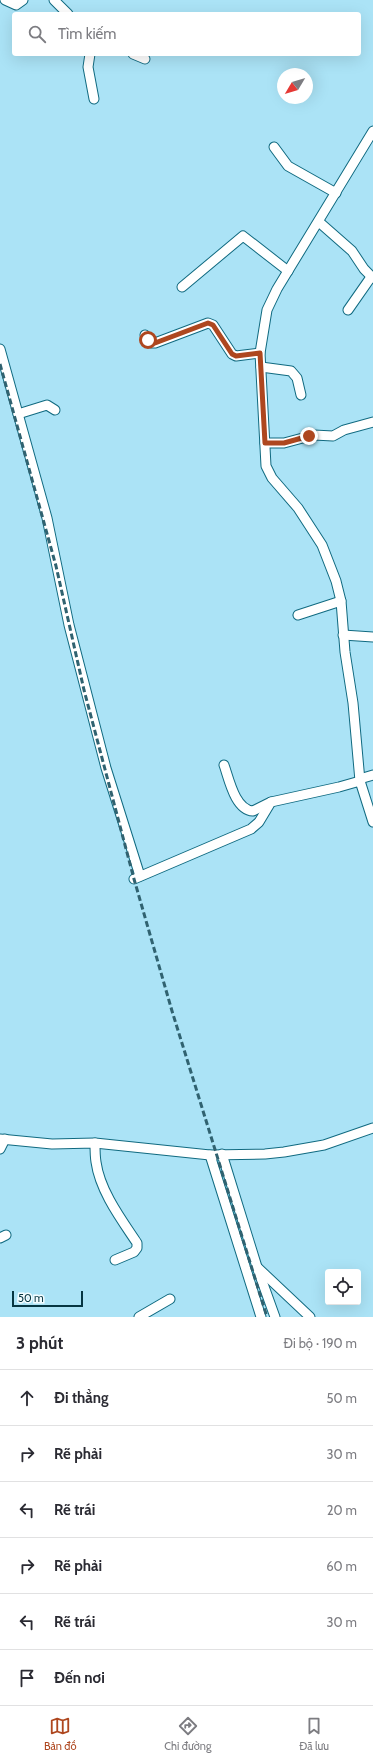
<!DOCTYPE html>
<html lang="vi">
<meta charset="utf-8">
<style>
:root{--surface:#fff;--page:#f2f2f3;--text:#2b2b33;--muted:#7c7c81;--line:#e1e1e2;--accent:#ae471f}
body{margin:0;font-family:Cabin,sans-serif;background:var(--page);color:var(--text)}
.controls{position:absolute;right:12px;bottom:12px;display:grid;overflow:hidden;border-radius:4px;box-shadow:0 4px 16px #0002}
.controls button{width:36px;height:36px;display:grid;place-items:center;padding:0;border:0;border-bottom:1px solid var(--line);background:var(--surface);color:var(--text);font:20px sans-serif}
.compass{position:absolute;left:277px;top:68px;width:36px;height:36px;border-radius:50%;background:var(--surface);box-shadow:0 4px 16px #0002;rotate:232deg}
.scale{position:absolute;left:12px;bottom:10px;width:71px;box-sizing:border-box;padding-left:4px;border:2px solid #063642;border-top:0;font-size:11px;line-height:14px;white-space:nowrap;color:#063642;-webkit-text-stroke:3px #f3fcff;paint-order:stroke}
.stop{position:absolute;width:12px;height:12px;margin:-9px;border:3px solid #ae471f;border-radius:50%;background:#fff}
.stop.end{background:#ae471f;border-color:#fff;box-shadow:0 1px 4px #0008}
.list{margin:0;padding:0;list-style:none}
h2{display:flex;justify-content:space-between;align-items:center;height:52px;margin:0;padding:0 16px;font-size:17px}
h2 small{font-size:13px;font-weight:400;color:var(--muted)}
.list li{display:grid;grid-template-columns:26px 1fr auto;gap:12px;align-items:center;box-sizing:border-box;height:56px;padding:0 16px;border-top:1px solid var(--line)}
.list b{display:block;font-size:15px;white-space:nowrap}
.list em{font-size:13px;font-style:normal;color:var(--muted)}
.icon{flex:none;width:22px;height:22px;fill:none;stroke:currentColor;stroke-width:2;stroke-linecap:round;stroke-linejoin:round}
.map{position:relative;flex:none;width:373px;height:1317px;overflow:hidden}
.search{position:absolute;background:var(--surface);box-shadow:0 4px 16px #0002;left:12px;right:12px;top:12px;height:44px;display:flex;align-items:center;gap:10px;box-sizing:border-box;padding:0 14px;border-radius:4px;color:var(--muted);font-size:15px}
.sheet{height:388px;background:var(--surface)}
nav{display:flex;justify-content:space-around;align-items:center;box-sizing:border-box;height:56px;border-top:1px solid var(--line);background:var(--surface);font-size:11px;color:var(--muted)}
nav a{display:grid;justify-items:center;gap:2px}
nav .on{color:var(--accent)}
.map>svg:first-child{display:block}
</style>
<div class="map">
<svg width="373" height="1317" viewBox="0 0 373 1317">
<rect width="100%" height="100%" fill="#abe3f6"/>
<g fill="none" stroke-linecap="round" stroke-linejoin="round">
<defs>
<g id="minor">
<polyline points="5,0 16,5 23,0"/>
<polyline points="54,0 68,14"/>
<polyline points="90,54 88,67 94,99"/>
<polyline points="133,54 145,59"/>
<polyline points="373,131 277,289 267,310 260,353 266,466 272,478 298,508 322,545 336,581 341,601 345,652 353,703 360,781 373,822"/>
<polyline points="274,147 288,166 336,193"/>
<polyline points="319,222 352,251 364,269 373,278"/>
<polyline points="182,287 243,236 288,271"/>
<polyline points="348,310 371,277"/>
<polyline points="145,335 151,343 155,343 208,323 213,325 232,354 236,356 260,353"/>
<polyline points="0,349 47,518 69,625 106,768 140,876"/>
<polyline points="261,367 291,371 297,378 301,395"/>
<polyline points="18,414 47,405 55,410"/>
<polyline points="265,443 284,443 314,435 333,436 344,430 373,422"/>
<polyline points="298,615 341,601"/>
<polyline points="343,635 373,637"/>
<path d="M224,765C229,779 235,810 253,811L271,802"/>
<polyline points="134,879 251,829 259,822 271,802 339,787 360,781 363,778 373,775"/>
<polyline points="0,1139 52,1144 95,1143 210,1155 265,1154 284,1152 324,1145 373,1128"/>
<path d="M95,1143C95,1149 95,1156 96,1162C100,1191 121,1219 137,1243V1248L134,1252L115,1260"/>
<polyline points="0,1149 5,1139"/>
<polyline points="222,1154 257,1267 275,1317"/>
<polyline points="210,1155 261,1317"/>
<polyline points="0,1238 6,1235"/>
<polyline points="258,1268 310,1317"/>
<polyline points="139,1317 170,1299"/>
</g>
</defs>
<!-- minor casing -->
<use href="#minor" stroke="#106a80" stroke-width="11"/>
<!-- minor -->
<use href="#minor" stroke="#fff" stroke-width="9"/>
<!-- rail -->
<polyline stroke="#306270" stroke-width="3" stroke-dasharray="6 3" stroke-linecap="butt" points="0,364 56,566 84,690 134,879 172,1011 267,1317"/>
</g>
<g fill="none" stroke-linecap="round" stroke-linejoin="round">
<!-- route -->
<polyline stroke="#ae471f" stroke-width="5" points="148,340 151,343 155,343 208,323 213,325 232,354 236,356 260,353 265,443 284,443 309,436"/>
</g>
</svg>
<div class="controls">
<button><svg class="icon" aria-label="locate" viewBox="0 0 24 24"><circle cx="12" cy="12" r="6"/><path d="M12 2v4M12 18v4M2 12h4M18 12h4"/></svg></button>
</div>
<svg class="compass" viewBox="-18 -18 36 36"><path d="M0-13l5 13h-10z" fill="#e53935"/><path d="M0 13l5-13h-10z" fill="#7c7c81"/></svg>
<div class="scale">50 m</div>
<div class="stop" style="left:148px;top:340px"></div>
<div class="stop end" style="left:309px;top:436px"></div>
<div class="search"><svg class="icon" aria-label="search" viewBox="0 0 24 24"><circle cx="10" cy="10" r="6"/><path d="M15 15l6 6"/></svg>Tìm kiếm</div>
</div>
<section class="sheet">
<h2>3 phút<small>Đi bộ · 190 m</small></h2>
<ul class="list">
<li><svg class="icon" aria-label="ahead" viewBox="0 0 24 24"><path d="M12 20V5M6 11l6-6 6 6"/></svg><div><b>Đi thẳng</b></div><em>50 m</em></li>
<li><svg class="icon" aria-label="right" viewBox="0 0 24 24"><path d="M7 20v-9h11M14 6l5 5-5 5"/></svg><div><b>Rẽ phải</b></div><em>30 m</em></li>
<li><svg class="icon" aria-label="left" viewBox="0 0 24 24"><path d="M17 20v-9H6M10 6l-5 5 5 5"/></svg><div><b>Rẽ trái</b></div><em>20 m</em></li>
<li><svg class="icon" aria-label="right" viewBox="0 0 24 24"><path d="M7 20v-9h11M14 6l5 5-5 5"/></svg><div><b>Rẽ phải</b></div><em>60 m</em></li>
<li><svg class="icon" aria-label="left" viewBox="0 0 24 24"><path d="M17 20v-9H6M10 6l-5 5 5 5"/></svg><div><b>Rẽ trái</b></div><em>30 m</em></li>
<li><svg class="icon" aria-label="arrive" viewBox="0 0 24 24"><path d="M6 21V4h12l-3 4 3 4H6"/></svg><div><b>Đến nơi</b></div></li>
</ul>
</section>
<nav>
<a class="on"><svg class="icon" aria-label="map" viewBox="0 0 24 24"><path d="M3 6l6-2 6 2 6-2v14l-6 2-6-2-6 2zM9 4v14M15 6v14"/></svg>Bản đồ</a>
<a><svg class="icon" aria-label="directions" viewBox="0 0 24 24"><path d="M12 3l9 9-9 9-9-9zM9 14v-3h6M13 9l2 2-2 2"/></svg>Chỉ đường</a>
<a><svg class="icon" aria-label="saved" viewBox="0 0 24 24"><path d="M7 4h10v16l-5-4-5 4z"/></svg>Đã lưu</a>
</nav>
